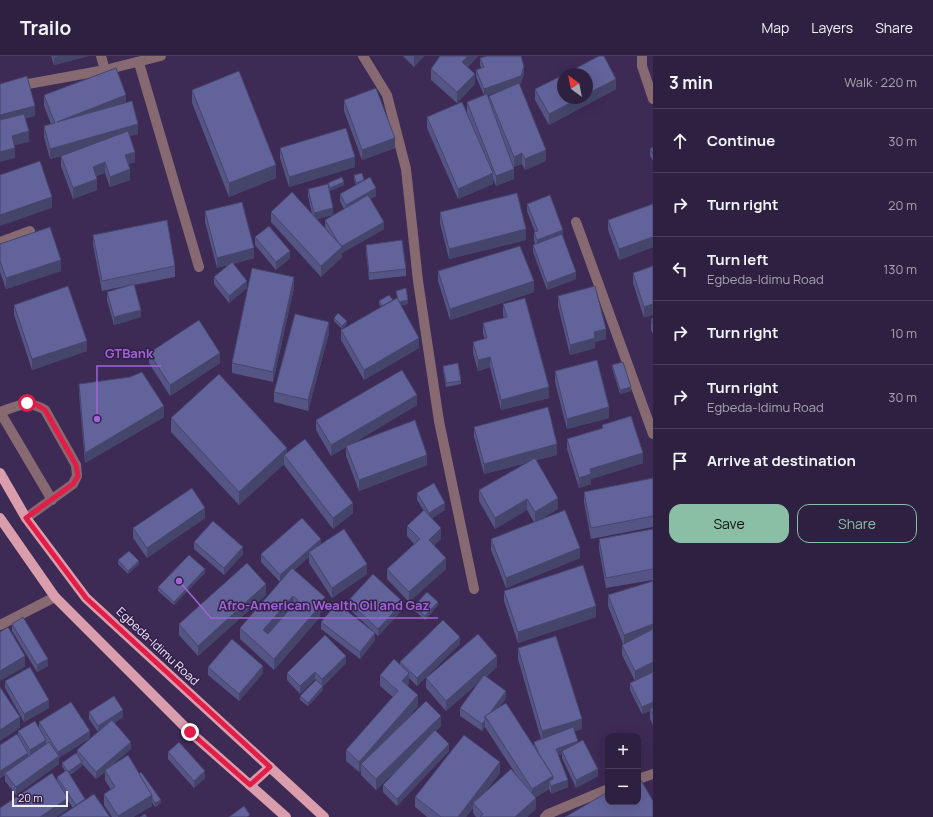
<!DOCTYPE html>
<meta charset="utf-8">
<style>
:root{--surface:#2e2040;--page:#362847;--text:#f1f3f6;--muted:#a7a3b1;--line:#493e59;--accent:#8abfa5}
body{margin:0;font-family:Manrope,sans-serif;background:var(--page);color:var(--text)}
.controls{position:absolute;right:12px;bottom:12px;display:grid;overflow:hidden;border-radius:8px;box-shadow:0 4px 16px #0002}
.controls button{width:36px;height:36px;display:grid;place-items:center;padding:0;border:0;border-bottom:1px solid var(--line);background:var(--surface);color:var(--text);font:20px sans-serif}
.compass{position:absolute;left:557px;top:12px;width:36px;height:36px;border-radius:50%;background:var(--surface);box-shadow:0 4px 16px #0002;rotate:328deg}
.scale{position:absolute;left:12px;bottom:10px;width:56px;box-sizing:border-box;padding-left:4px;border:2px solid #f2ecfd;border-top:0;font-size:11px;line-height:14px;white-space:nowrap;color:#f2ecfd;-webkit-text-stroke:3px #331f4a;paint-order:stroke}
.stop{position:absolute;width:12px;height:12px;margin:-9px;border:3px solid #e11d48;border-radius:50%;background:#fff}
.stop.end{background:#e11d48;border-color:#fff;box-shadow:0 1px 4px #0008}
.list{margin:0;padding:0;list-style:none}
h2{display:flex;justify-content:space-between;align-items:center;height:52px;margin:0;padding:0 16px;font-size:17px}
h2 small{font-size:13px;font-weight:400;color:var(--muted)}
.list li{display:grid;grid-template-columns:26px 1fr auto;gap:12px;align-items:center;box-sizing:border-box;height:64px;padding:0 16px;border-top:1px solid var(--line)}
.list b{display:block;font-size:15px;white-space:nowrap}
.list p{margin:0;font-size:13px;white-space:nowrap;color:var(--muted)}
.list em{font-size:13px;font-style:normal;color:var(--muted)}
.actions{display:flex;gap:8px;padding:12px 16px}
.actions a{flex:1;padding:9px 0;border:1px solid var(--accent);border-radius:12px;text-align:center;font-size:14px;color:var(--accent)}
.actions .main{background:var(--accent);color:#111}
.icon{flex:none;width:22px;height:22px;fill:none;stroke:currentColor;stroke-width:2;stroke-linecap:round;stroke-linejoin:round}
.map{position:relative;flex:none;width:653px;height:761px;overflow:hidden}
header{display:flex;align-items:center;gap:24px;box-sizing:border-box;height:56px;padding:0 20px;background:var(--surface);border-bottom:1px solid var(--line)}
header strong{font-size:19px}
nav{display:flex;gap:22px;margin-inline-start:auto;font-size:14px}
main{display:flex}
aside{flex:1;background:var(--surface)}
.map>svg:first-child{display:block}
</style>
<header>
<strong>Trailo</strong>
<nav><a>Map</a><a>Layers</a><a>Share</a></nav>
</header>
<main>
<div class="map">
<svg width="653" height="761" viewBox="0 0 653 761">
<rect width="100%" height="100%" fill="#3d2a55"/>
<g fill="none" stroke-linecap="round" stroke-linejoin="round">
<!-- minor -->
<g stroke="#876a71" stroke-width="10">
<polyline points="101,0 105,14"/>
<polyline points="363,0 387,39 406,113 418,225 439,365 474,533"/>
<polyline points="642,0 642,10 653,43"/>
<polyline points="139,7 199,211"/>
<polyline points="0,33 105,14 161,0"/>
<polyline points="576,166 653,378"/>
<polyline points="0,186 30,175"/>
<path d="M0,356C18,350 27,343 45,354L76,409L77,420L73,428L26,462"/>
<polyline points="0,356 52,444"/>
<polyline points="0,569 55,541"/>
<polyline points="638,723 653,718"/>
<polyline points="545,761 548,758 608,733"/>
</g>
<!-- major -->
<g stroke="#d99dac" stroke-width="10">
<polyline points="0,417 26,462 86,542 324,761"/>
<polyline points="0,462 55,541 190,676 286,761"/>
<polyline points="250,729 270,711"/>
</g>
</g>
<!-- wall -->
<g fill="#545584" fill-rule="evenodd">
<polygon points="51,0 88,0 54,9"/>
<polygon points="403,0 424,0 414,11"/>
<polygon points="440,0 478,0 468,11 475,28 457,47 431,24 431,13"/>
<path d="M480,2L524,17L521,27L519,28L546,105L525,114L522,108L514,111V123L496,130L493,123V128L458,143L427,72V61L467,57V46L484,39L476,21V14L481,12L480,9ZM507,32L489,40V43L487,39Z"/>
<polygon points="535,33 616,33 549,69 535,44"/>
<polygon points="192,34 276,122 229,141 192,47"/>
<polygon points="44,39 126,47 138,78 130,80 135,106 128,108 130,124 110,131 105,117 96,120 97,134 73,143 61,110 61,100 50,103 44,81 44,70 51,68 44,50"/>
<polygon points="344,44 395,92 362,104 344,55"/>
<polygon points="653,91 653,105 650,100 650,93"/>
<polygon points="280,92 355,111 289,131 280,102"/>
<polygon points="354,119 364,124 376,140 370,143 384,173 342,197 342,201 321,221 271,166 271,156 312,158 308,140 308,133 328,130 328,127 344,129 330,135 328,131 333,159 317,163 327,174 325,171 325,164 344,153 340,145 340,138 356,129 354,123"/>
<polygon points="527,148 563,181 576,223 547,234 533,196 533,189 535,188 534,184 534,176 535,176 527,155"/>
<polygon points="653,148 653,191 619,204 608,174 608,164"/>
<polygon points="205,155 254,202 233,208 247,232 229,247 214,228 214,221 228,209 217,212 205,166"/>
<polygon points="440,156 526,184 449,203 440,167"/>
<polygon points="93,179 175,210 175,221 134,229 141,261 114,269 107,244 107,236 130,229 102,235 93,189"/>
<polygon points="255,181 290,202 276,214 255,189"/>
<polygon points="0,188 61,215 6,233 0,216"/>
<polygon points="366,189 406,213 406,220 369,224 366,196"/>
<polygon points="653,210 644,262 633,227 633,217"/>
<polygon points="438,215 534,236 450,264 438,225"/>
<polygon points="294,232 273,326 232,317 232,307"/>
<polygon points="396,235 408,248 401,249 419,292 364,324 341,284 341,274 381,251 379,248 379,245 393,244 397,242"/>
<polygon points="558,240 606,283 595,286 595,292 570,299 558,250"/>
<polygon points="503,248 549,342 501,354 490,311 478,315 473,297 473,286 485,283 483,278 483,267 504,262 503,259"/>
<polygon points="14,249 87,295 32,314 14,259"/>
<polygon points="334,262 347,268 342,273 334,265"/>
<polygon points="653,262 653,278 651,274 651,263"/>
<polygon points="329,277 308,355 274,346 274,336"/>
<polygon points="149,297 220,307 170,340 149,307"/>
<polygon points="612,309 631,335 620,338 612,312"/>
<polygon points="443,310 461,325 461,328 446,331 443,314"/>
<polygon points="555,315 609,362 567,373 555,326"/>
<polygon points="79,328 164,361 85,407 79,338"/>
<polygon points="417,349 352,388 427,409 359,435 346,400 346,391 331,400 316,374 316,364"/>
<polygon points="171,362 287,397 353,457 333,473 284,409 284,408 239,449 171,376"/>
<polygon points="602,369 643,407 591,423 591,428 579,432 567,393 567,383 602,372"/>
<polygon points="474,371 557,399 536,404 558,453 539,464 580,502 506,532 491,494 491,483 534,466 527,454 495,473 479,445 479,434 526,407 484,418 474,381"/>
<polygon points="653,422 653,471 591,483 584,446 584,436"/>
<polygon points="417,437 445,454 432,462 441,483 434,489 446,513 409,546 387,523 387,513 414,488 407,480 407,470 424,455 417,444"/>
<polygon points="205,462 147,502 133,482 133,472"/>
<polygon points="653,473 653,524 606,532 599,493 599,483"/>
<polygon points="194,486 243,498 224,519 194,493"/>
<polygon points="321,488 367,518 332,542 309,507 309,501 294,514 325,552 320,557 320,561 274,614 240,583 240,572 280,526 261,506 261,498"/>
<polygon points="118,504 139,508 128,518 118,508"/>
<polygon points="205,517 174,549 158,535 158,531"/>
<polygon points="653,525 653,669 650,663 650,655 642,658 630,634 630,627 635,625 622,599 622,589 623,588 608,550 608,539"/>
<polygon points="504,535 596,561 518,587 504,545"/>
<polygon points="266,539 198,600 179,579 179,568"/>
<polygon points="348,545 403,553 378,580 375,577 375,584 360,603 321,573 321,566 374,576 348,552"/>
<polygon points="438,549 425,564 414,554 414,550"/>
<polygon points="12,568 48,610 37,616 12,575"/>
<polygon points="460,588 417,630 409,622 409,628 407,630 418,650 401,670 441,670 436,675 449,695 397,750 383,736 383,729 410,701 376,734 361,719 361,715 359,716 346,705 346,694 393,641 380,630 380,619 400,609 400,606"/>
<polygon points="518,592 582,673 574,675 578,687 598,720 576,732 562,702 562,698 558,699 568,731 551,738 549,733 536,741 536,753 527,761 476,761 473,757 473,752 466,761 427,761 415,751 415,741 500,717 485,736 517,720 485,671 482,675 460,660 460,652 478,627 446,655 426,632 426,622 497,611 486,621 506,642 500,650 534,691 534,686 541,683 518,603"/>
<polygon points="346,607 323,630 323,634 308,650 300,644 300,640 318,626 315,623 300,638 287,624 287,617"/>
<polygon points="208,611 263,617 239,645 208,619"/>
<polygon points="5,625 49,652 24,666 5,632"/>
<polygon points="89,656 123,661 114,667 131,693 113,708 139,718 161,747 155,751 152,746 152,750 133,761 112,761 104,749 104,738 111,734 105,724 105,716 96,723 82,708 82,710 70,719 85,743 73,752 68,745 68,753 56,761 0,761 57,725 57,721 65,715 62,710 62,707 77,698 77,694 98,676 89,663"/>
<polygon points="39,666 90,682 59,702 59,708 16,739 5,725 5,719 0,722 0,689 18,681 18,675 39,672"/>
<polygon points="168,696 205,722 194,732 168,703"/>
</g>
<!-- shaded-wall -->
<g fill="#45456c">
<polygon points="60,0 88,0 54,9 54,2"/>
<polygon points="414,0 424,0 414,11"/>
<polygon points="468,0 478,0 462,16 462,6"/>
<polygon points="524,10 524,17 521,27 484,41 484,33"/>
<polygon points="475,18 475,28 457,47 457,36"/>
<polygon points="616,23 616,33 549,69 549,58 580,42 587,42 587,38"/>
<polygon points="126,39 126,50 57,66"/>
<polygon points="35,50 35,60 0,70 0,59"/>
<polygon points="138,68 138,78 50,103 50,93"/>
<polygon points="29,75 29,86 12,90 12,80"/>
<polygon points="395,82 395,92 362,104 362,94"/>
<polygon points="15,92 15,102 0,106 0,96"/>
<polygon points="546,94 546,105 525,114 525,103"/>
<polygon points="135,96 135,106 125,110 125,99"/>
<polygon points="522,97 522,108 514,111 514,101"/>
<polygon points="355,101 355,111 289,131 289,121"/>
<polygon points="105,106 105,117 93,121 93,111"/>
<polygon points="276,109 276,122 229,141 229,127"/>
<polygon points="130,113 130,124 110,131 110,121"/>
<polygon points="514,113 514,123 496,130 496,120"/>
<polygon points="493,117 493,128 458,143 458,133"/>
<polygon points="97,123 97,134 73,143 73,132"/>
<polygon points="344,126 344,129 330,135 330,132"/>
<polygon points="376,132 376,140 346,156 346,149"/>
<polygon points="52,141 52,152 0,170 0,159"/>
<polygon points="333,152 333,159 314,164 314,157"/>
<polygon points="384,166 384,173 342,197 342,201 321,221 321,210 341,191"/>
<polygon points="526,173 526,184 449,203 449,193"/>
<polygon points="563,174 563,181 537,191 537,184"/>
<polygon points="653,181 653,191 619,204 619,193"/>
<polygon points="254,192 254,202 217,212 217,202"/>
<polygon points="290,195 290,202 276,214 276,206"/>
<polygon points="61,204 61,215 6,233 6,222"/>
<polygon points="576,216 576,223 547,234 547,227"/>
<polygon points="294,221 294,232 273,326 273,316"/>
<polygon points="247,225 247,232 229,247 229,240"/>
<polygon points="534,225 534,236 450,264 450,253"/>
<polygon points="408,244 408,248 398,250 398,246"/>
<polygon points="653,248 653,259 644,262 644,251"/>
<polygon points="141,254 141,261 114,269 114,261"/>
<polygon points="347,265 347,268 342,273 342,270"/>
<polygon points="329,266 329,277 308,355 308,344"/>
<polygon points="606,273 606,283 595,286 595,292 570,299 570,289 594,276"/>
<polygon points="419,282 419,292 364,324 364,314"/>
<polygon points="87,285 87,295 32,314 32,303"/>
<polygon points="220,297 220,307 170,340 170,329"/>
<polygon points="490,301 490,311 478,315 478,304"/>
<polygon points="549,331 549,342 501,354 501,344"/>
<polygon points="631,331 631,335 620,338 620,334"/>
<polygon points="417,339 417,349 331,400 331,389"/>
<polygon points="164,350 164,361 85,407 85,397"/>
<polygon points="609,351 609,362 567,373 567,363"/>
<polygon points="557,388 557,399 484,418 484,408"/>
<polygon points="287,392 287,403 284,399 284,408 239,449 239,436"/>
<polygon points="643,397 643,407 591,423 591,428 579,432 579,422 590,413"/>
<polygon points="427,399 427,409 359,435 359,424"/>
<polygon points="558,442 558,453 535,467 535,456"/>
<polygon points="527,443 527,454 495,473 495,462"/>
<polygon points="353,447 353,457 333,473 333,462"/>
<polygon points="445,447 445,454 429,464 429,457"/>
<polygon points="205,452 205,462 147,502 147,492"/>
<polygon points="441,472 441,483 429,494 429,484"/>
<polygon points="321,483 321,490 309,496 309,501 280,527 280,519"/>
<polygon points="243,491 243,498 224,519 224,512"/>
<polygon points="580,492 580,502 506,532 506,522"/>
<polygon points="446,502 446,513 409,546 409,536"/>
<polygon points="139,505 139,508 128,518 128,515"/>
<polygon points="367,508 367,518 332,542 332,532"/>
<polygon points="205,513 205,517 174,549 174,546"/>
<polygon points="266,528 266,539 198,600 198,590"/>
<polygon points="293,540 293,550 263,584 263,574"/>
<polygon points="325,541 325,552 320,557 320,561 274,614 274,603"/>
<polygon points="403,546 403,553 378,580 378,573"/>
<polygon points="438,546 438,549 425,564 425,560"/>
<polygon points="596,550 596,561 518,587 518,576"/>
<polygon points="653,568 653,578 624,589 624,579"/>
<polygon points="375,577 375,584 360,603 360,596"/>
<polygon points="460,581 460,588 417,630 417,622"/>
<polygon points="25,600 25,611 0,625 0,615"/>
<polygon points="346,600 346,607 322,630 322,623"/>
<polygon points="497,600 497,611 446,655 446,645"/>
<polygon points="48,603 48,610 37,616 37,609"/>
<polygon points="653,606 653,617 635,625 635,615"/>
<polygon points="263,610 263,617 239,645 239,638"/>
<polygon points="315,616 315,623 300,638 300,630"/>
<polygon points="409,617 409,628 402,636 402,625"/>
<polygon points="323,630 323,634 308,650 308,647"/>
<polygon points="506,635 506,642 488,666 486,663"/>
<polygon points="418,639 418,650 364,711 361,708 361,715 359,716 359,706"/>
<polygon points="49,644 49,652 24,666 24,658"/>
<polygon points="653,646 653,653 650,653 650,655 642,658 642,651"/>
<polygon points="123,654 123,661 98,677 98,670"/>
<polygon points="441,660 441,670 376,734 376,723"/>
<polygon points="20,661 20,672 0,685 0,674"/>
<polygon points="582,663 582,673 542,686 542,675"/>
<polygon points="485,664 485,671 482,675 482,668"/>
<polygon points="90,675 90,682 59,702 59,708 16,739 16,731 58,701 58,696"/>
<polygon points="46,684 46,691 30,701 30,694"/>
<polygon points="578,685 578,692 562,695 562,698 556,700 556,693"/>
<polygon points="131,686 131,693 105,715 105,714 105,716 96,723 96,716"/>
<polygon points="449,688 449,695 397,750 397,743"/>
<polygon points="28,697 28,705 5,717 5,719 0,722 0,715"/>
<polygon points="82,706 82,710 68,719 68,716"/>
<polygon points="500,706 500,717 475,749 473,747 473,752 466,761 458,761"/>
<polygon points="598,713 598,720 576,732 576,724"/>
<polygon points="205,715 205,722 194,732 194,725"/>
<polygon points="553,720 568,724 568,731 551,738 551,730 549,725 549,733 532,744 532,733"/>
<polygon points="152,739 152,750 133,761 118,761 118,760"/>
<polygon points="68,742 68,753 56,761 40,761"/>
<polygon points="536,742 536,753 527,761 515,761"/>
<polygon points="161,744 161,747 155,751 155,747"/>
</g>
<!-- building -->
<g fill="#62639a" stroke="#45456c" fill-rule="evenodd">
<polygon points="53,0 60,0 54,2"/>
<polygon points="440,0 468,0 462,6 475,18 457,36 431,13"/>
<polygon points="487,0 521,0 524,10 521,20 484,33 476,14 484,11 480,2"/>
<polygon points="599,0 604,0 616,23 587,38 587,18 565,18"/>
<polygon points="116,12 126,39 57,66 132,45 138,68 50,93 44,70 55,67 44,39"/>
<polygon points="239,15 276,109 229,127 192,34"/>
<polygon points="563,19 563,42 580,42 549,58 535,33"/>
<polygon points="27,20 35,50 0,59 0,28"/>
<polygon points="519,27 546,94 525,103 522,97 514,101 489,40"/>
<polygon points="376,32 395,82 362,94 344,44"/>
<polygon points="487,38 514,113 496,120 467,46"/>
<polygon points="462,46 493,117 458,133 427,61"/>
<polygon points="24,58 29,75 12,80 15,92 0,96 0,64"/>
<polygon points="346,72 355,101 289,121 280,92"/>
<polygon points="128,75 135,96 125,99 130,113 110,121 105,106 93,111 97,123 73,132 61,100"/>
<polygon points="653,91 653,98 650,93"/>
<polygon points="40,105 52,141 0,159 0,119"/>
<polygon points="362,117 364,124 356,127 354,119"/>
<polygon points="342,121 344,126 330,132 328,127"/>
<polygon points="370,121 376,132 346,149 340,138"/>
<polygon points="328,128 333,152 314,157 308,133"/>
<polygon points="292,136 342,191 321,210 271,156"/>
<polygon points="517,137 526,173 449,193 440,156"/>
<polygon points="368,139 384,166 342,190 338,186 325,164"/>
<polygon points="550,139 563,174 537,184 534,176 538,175 527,148"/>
<polygon points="242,146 254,192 217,202 205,155"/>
<polygon points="653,148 653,181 619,193 608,164"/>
<polygon points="167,164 175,210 102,225 93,179"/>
<polygon points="269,170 290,195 276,206 255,181"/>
<polygon points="50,171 61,204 6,222 0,205 0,188"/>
<polygon points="562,178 576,216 547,227 533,189"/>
<polygon points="402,184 406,213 369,217 366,189"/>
<polygon points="520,190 534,225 450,253 438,215"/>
<polygon points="232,206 247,225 229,240 214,221"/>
<polygon points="653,210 653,248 644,251 633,217"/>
<polygon points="252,212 294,221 273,316 232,307"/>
<polygon points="134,228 141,254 114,261 107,236"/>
<polygon points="68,230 87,285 32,303 14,249"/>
<polygon points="595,230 606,273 594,276 595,282 570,289 558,240"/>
<polygon points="406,232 408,244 399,246 398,244 396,235"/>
<polygon points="389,239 393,244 382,250 379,245"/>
<polygon points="397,242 419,282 364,314 341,274"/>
<polygon points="525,242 549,331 501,344 490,301 478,304 473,286 487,282 483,267 507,261 503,248"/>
<polygon points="338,257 347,265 342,270 334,262"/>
<polygon points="295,258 329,266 308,344 274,336"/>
<polygon points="653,262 653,268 651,263"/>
<polygon points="199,264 220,297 170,329 149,297"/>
<polygon points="597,304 609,351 567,363 555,315"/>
<polygon points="623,306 631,331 620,334 612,309"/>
<polygon points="458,307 461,325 446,327 443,310"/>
<polygon points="402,314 417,339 331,389 316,364"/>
<polygon points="142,316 164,350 85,397 79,328 130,321"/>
<polygon points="219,318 287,392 239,436 171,362"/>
<polygon points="548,351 557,388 484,408 474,371"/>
<polygon points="631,360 643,397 590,413 591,418 579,422 567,383 603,372 602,369"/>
<polygon points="415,364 427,399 359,424 346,390"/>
<polygon points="305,383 353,447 333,462 284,399"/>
<polygon points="535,402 558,442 535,456 527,443 495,462 479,434"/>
<polygon points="653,422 653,460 591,472 584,436"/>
<polygon points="434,427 445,447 429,457 417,437"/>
<polygon points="192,432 205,452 147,492 133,472"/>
<polygon points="424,454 441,472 429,484 446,502 409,536 387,513 420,483 407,470"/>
<polygon points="565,454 580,492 506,522 491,483"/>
<polygon points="302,462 321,483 280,519 261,498"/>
<polygon points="213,465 243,491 224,512 194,486"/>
<polygon points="344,473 367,508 332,532 309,496"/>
<polygon points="653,473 653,513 606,522 599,483"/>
<polygon points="129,495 139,505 128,515 118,504"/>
<polygon points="189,499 205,513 174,546 158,531"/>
<polygon points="247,507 266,528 198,590 179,568"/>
<polygon points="583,509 596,550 518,576 504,535"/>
<path d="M292,512L325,541L318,549L320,550L274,603L240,572ZM293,540L298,544L268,578L263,574Z"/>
<polygon points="373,518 403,546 378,573 348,545"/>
<polygon points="653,525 653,568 624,579 608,539"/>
<polygon points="427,536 438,546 425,560 414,550"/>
<polygon points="337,547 375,577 360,596 321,566"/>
<polygon points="23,561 48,603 37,609 12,568"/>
<polygon points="443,564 460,581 417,622 400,606"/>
<polygon points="8,571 25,600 0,615 0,576"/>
<polygon points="653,573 653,606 635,615 622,589"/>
<polygon points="478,578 497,600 446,645 426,622"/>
<polygon points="325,579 346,600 322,623 315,616 300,630 287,617"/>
<polygon points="556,580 582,663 542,675 518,592"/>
<polygon points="232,583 263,610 239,638 208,611"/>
<polygon points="394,603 409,617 402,625 418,639 359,706 346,694 398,635 380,619"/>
<polygon points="30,611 49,644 24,658 5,625"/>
<polygon points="653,616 653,646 642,651 630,627"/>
<polygon points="484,619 506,635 490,657 485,660 485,664 482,668 460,652"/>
<polygon points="316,624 323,630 308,647 300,640"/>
<polygon points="0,631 20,661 0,674"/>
<polygon points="114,640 123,654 98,670 89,656"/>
<polygon points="426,645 441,660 376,723 361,708"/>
<polygon points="71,646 90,675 58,696 39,666"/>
<polygon points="506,647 553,720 532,733 485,660"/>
<polygon points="653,651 653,659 650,653"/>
<polygon points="112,664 131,686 96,716 77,694"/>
<polygon points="35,665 46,684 30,694 18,675"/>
<polygon points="573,671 578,685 556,693 568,724 551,730 549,725 553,723 553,720 539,698 534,686"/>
<polygon points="435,674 449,688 397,743 383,729"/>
<polygon points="17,678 28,697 0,715 0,689"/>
<polygon points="464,679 500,706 458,761 441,761 415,741"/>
<polygon points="583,684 598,713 576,724 562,695"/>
<polygon points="49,686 59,700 16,731 5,717"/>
<polygon points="179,686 205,715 194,725 168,696"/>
<polygon points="76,697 82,706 68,716 62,707"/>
<polygon points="128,699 152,739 118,760 104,738 115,731 105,714"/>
<polygon points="511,713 536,742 515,761 480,761 483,758 473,747"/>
<polygon points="67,714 85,743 76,749 57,721"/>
<polygon points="141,716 161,744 155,747 152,742 152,739 139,718"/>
<polygon points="52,717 68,742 40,761 0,761 0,752"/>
<polygon points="638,719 653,745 653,761 565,761 608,736 608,746 638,746"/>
<polygon points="94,738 110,761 59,761"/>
<polygon points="244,750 250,759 247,761 229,761"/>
<polygon points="145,758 147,761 140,761"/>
</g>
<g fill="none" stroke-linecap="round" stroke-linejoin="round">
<!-- route -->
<polyline stroke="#e11d48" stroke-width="5" points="27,347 37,349 45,354 76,409 78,420 73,428 26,462 86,542 270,711 250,729 190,676"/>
</g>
<g text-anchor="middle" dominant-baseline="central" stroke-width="3" stroke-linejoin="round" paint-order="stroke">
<!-- street labels -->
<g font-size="12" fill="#f2ecfd" stroke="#331f4a">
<text transform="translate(158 590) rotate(43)">Egbeda-Idimu Road</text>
</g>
</g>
<!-- callouts -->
<path fill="none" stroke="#9f66d2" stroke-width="1.5" d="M97 363L97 310H161M179 525L211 562H438"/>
<g fill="#9f66d2" stroke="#331f4a" stroke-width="1.5">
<circle cx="97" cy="363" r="4"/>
<circle cx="179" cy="525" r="4"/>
</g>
<g font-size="13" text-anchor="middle" font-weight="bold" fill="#9f66d2" stroke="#331f4a" stroke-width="3" stroke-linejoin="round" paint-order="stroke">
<text x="129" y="302">GTBank</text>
<text x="324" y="554">Afro-American Wealth Oil and Gaz</text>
</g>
</svg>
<div class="controls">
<button>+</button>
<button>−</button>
</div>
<svg class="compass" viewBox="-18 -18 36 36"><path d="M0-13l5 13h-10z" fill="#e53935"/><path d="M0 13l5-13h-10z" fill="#a7a3b1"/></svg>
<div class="scale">20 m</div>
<div class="stop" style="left:27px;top:347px"></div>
<div class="stop end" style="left:190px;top:676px"></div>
</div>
<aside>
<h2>3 min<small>Walk · 220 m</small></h2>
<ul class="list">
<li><svg class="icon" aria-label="ahead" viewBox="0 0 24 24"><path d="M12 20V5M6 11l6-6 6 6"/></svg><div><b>Continue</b></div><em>30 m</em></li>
<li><svg class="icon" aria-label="right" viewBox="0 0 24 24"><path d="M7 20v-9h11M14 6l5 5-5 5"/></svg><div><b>Turn right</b></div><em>20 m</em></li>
<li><svg class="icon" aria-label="left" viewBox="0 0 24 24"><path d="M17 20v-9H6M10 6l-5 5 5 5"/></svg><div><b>Turn left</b><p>Egbeda-Idimu Road</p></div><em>130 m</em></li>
<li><svg class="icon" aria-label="right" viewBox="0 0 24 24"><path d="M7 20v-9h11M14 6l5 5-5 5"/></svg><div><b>Turn right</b></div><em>10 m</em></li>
<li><svg class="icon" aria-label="right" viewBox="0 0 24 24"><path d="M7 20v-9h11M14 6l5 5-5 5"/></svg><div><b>Turn right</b><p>Egbeda-Idimu Road</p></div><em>30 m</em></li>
<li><svg class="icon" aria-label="arrive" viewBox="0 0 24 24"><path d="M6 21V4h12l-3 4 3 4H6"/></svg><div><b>Arrive at destination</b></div></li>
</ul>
<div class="actions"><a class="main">Save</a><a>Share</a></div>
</aside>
</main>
